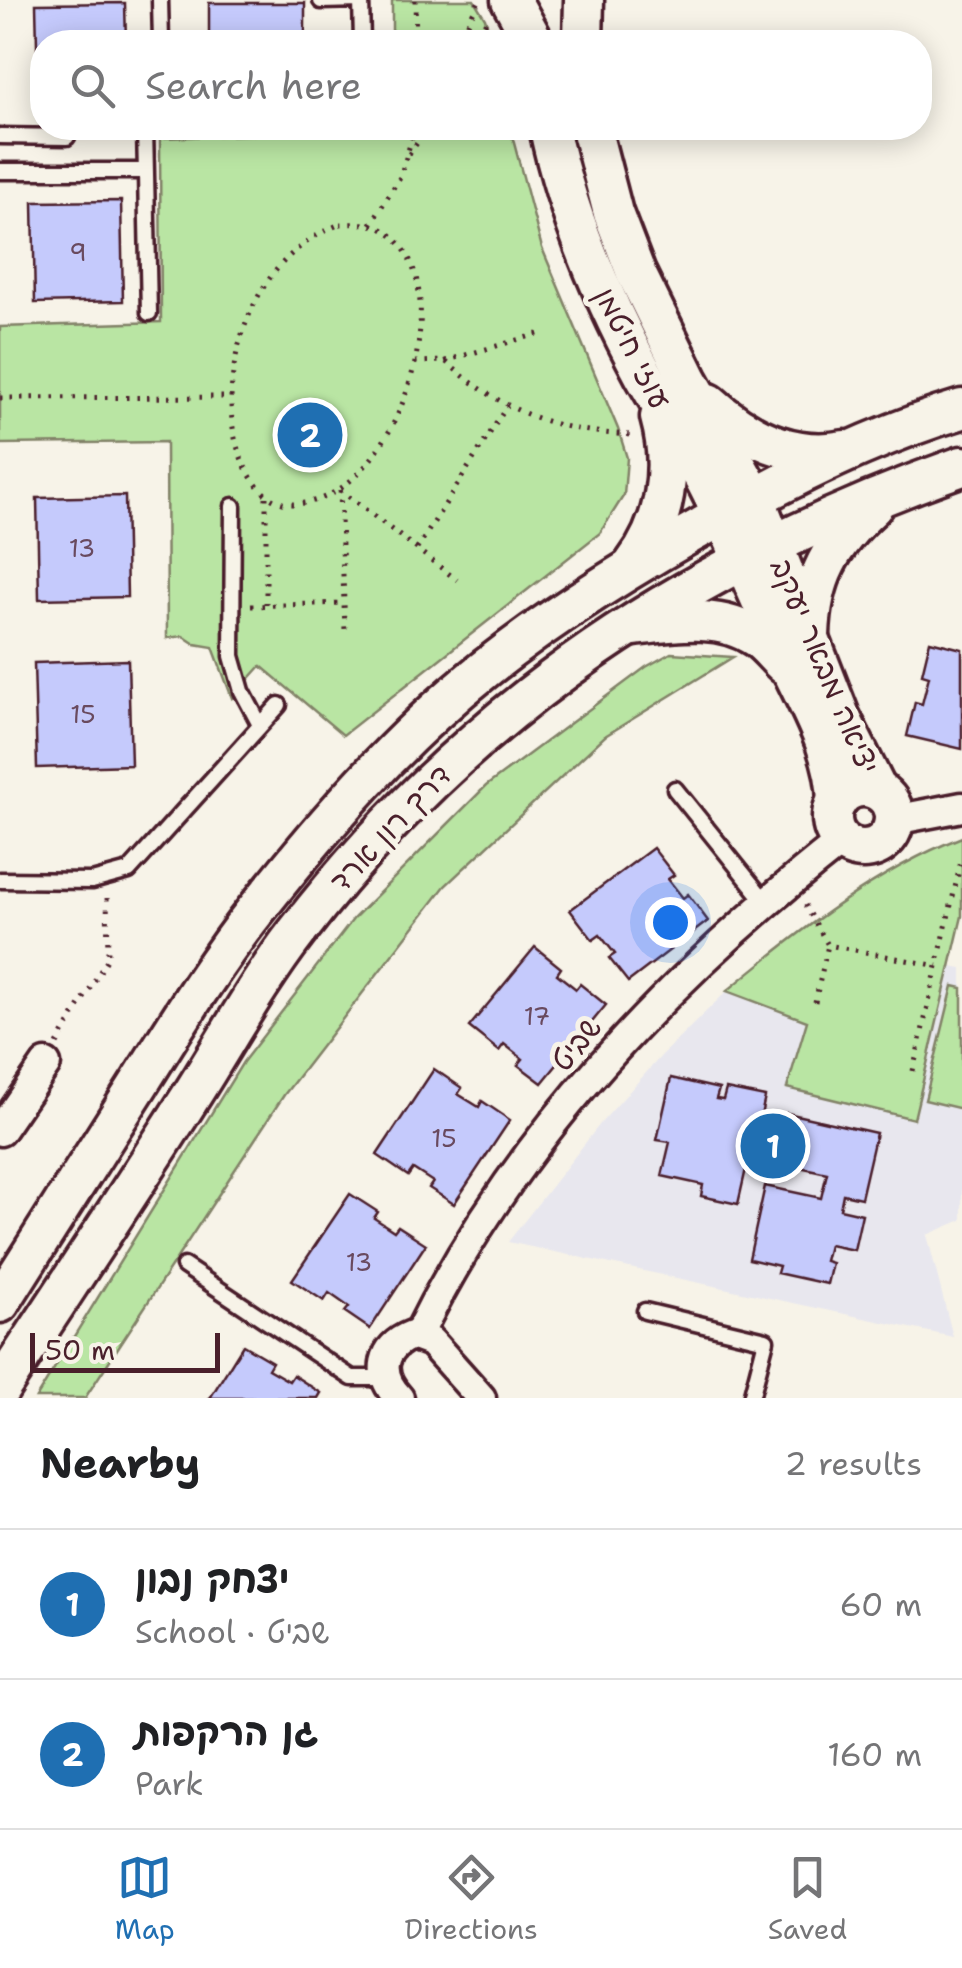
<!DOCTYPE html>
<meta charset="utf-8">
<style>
:root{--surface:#fff;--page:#f2f2f2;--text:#202124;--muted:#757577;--line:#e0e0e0;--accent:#1f6fb2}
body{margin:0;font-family:"Shantell Sans","Playpen Sans Hebrew",sans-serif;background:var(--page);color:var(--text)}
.scale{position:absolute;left:30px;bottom:25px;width:190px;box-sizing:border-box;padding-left:10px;border:5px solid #4a1f2b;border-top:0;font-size:28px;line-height:35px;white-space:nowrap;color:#4a1f2b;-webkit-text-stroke:8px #f7f3e8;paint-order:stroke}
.you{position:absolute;left:670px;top:922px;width:35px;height:35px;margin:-25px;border:8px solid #fff;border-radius:50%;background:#1a73e8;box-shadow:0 0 0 15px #1a73e833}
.badge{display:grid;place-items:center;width:65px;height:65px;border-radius:50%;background:var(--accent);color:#fff;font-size:32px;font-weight:700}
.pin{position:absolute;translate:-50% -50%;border:5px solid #fff;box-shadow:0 2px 10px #0006}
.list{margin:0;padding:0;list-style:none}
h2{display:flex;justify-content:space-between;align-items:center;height:130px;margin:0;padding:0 40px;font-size:42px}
h2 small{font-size:32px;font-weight:400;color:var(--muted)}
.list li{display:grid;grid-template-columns:65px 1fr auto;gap:30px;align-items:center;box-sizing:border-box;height:150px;padding:0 40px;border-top:2px solid var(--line)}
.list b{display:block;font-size:38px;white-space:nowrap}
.list p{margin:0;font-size:32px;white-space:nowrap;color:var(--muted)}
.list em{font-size:32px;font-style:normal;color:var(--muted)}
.icon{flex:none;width:55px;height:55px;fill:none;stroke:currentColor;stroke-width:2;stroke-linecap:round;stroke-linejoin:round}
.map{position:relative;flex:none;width:962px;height:1398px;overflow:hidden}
.search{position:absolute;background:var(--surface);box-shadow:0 5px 25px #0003;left:30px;right:30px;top:30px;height:110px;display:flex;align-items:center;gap:25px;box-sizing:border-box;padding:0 35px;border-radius:40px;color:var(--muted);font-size:38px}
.sheet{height:430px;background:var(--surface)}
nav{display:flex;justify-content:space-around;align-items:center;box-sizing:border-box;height:140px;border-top:2px solid var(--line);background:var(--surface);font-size:28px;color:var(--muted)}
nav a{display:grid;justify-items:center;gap:5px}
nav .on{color:var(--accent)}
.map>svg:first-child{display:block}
</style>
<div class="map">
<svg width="962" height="1398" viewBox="0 0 962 1398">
<rect width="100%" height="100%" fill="#f7f3e8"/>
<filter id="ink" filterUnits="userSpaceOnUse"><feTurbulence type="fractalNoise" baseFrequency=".01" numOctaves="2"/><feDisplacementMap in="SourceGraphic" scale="20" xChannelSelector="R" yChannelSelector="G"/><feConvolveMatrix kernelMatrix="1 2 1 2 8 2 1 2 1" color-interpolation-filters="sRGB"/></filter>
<g filter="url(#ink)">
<!-- built -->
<polygon fill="#e8e7ee" points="951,966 962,968 962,1220 927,1235 953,1337 508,1242 600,1124 662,1055 727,991 808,1021 787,1088 913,1118"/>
<!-- green -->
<g fill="#b9e5a3" stroke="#828267" stroke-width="2.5">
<polygon points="392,0 474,0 485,18 493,42 392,42"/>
<polygon points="393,128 510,128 542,248 618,429 627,458 624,495 600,533 343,735 261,666 232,698 213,647 195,644 183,636 167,638 166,442 0,444 0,327 161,322 160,138 392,130"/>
<polygon points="671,653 733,657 605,736 445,886 284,1095 85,1398 36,1398 243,1062 354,918 486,786 646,667"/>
<path d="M962,837V916L914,1119L787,1088L807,1021L727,991C798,932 875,871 962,837Z"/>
<polygon points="953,986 962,988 962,1109 925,1100"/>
</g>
<!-- building -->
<g fill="#c5cafc" stroke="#4a1f2b" stroke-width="2.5">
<polygon points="125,3 126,42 42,42 42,87 38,87 36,4"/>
<rect x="209" y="3" width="96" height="39"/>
<polygon points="121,201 123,301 35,303 33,202"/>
<polygon points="125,496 127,597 39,599 37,498"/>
<polygon points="930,641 962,649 962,749 907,736 915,702 922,704 929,676 922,674"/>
<polygon points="128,660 131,765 37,768 34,663"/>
<polygon points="653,848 674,875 668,879 683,898 688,894 708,921 628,982 609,958 615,954 600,935 593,940 570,910"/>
<polygon points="535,947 561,968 557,974 576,989 580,984 606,1005 542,1083 518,1065 523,1059 504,1044 499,1051 469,1027"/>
<polygon points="434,1069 462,1088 458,1094 479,1107 482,1101 510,1120 454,1204 429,1188 433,1182 413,1169 408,1176 377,1155"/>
<polygon points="671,1078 719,1089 716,1099 723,1100 726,1089 765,1097 760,1120 785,1126 787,1113 876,1133 861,1198 843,1194 840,1209 862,1214 854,1250 829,1245 825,1261 832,1263 827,1284 777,1273 779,1266 749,1259 765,1186 821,1198 827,1173 749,1156 738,1204 701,1196 703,1185 662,1176 670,1142 657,1140"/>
<polygon points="350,1194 378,1212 374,1218 394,1231 398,1226 426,1244 370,1329 345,1312 349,1307 329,1293 324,1301 292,1280"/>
<polygon points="243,1345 272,1362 268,1369 289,1381 293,1375 321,1393 318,1398 210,1398"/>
</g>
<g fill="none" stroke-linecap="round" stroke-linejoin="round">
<defs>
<g id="lane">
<polyline points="160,0 161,42"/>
<polyline points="321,1 361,0 362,42"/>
<polyline points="145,128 149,313"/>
<polyline points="0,136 67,137"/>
<polyline points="0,171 145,171"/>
<polyline points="233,506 232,656 242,691 259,723"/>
<polyline points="675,789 765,901"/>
<polyline points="0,880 92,881 129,871 279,705"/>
<polyline points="184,1266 352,1378 385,1378"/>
<polyline points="645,1311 766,1340 751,1398"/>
</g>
<g id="street">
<polyline points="894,820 962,807"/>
<polyline points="0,1131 46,1064"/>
<path d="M417,1337C515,1137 669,977 842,841"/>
<path d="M399,1398C376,1374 381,1347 412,1335L431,1342L481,1398"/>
</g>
<g id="secondary">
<polyline points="511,0 534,42"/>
<polyline points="583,42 584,0"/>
<path d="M549,128C567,214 602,297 644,375C664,410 686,444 705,480C734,536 758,595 784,653C805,702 836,747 837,802"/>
<polyline points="591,128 613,213 636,273 688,379 755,498 840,716 877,790"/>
<path d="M709,403C747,438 793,460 845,450"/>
<path d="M634,564C666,522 674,467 660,417"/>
<path d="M635,626C675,621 721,613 757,638C767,645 776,657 785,665"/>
<path d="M810,635C812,577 830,545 873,506"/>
<circle cx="863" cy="818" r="31"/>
<path d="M0,1303C47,1228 95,1154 142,1079C178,1022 214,963 256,910C324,824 399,737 485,669C561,609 643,559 727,513C801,472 881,433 962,409"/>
<path d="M0,1389C62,1294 125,1200 186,1104C223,1047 256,985 297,932C472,704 693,561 962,466"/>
</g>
</defs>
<!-- lane casing -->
<use href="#lane" stroke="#4a1f2b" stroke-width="21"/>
<!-- street casing -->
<use href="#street" stroke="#4a1f2b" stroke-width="35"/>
<!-- secondary casing -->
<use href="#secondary" stroke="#4a1f2b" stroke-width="45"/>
<!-- path -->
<g stroke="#4a1f2b" stroke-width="5" stroke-dasharray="2.5 8" stroke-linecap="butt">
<polyline points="415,0 416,42"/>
<polyline points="458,42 479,1"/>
<polyline points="474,42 487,19"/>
<polyline points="409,154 428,128"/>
<path d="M340,224C352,224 366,222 378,227C466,267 405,489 304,503C279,507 267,499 253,480C215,425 231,338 265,285C285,255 308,238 340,224Z"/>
<polyline points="371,224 400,177 415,128"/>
<polyline points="445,361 541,333"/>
<path d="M415,362L445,361C504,412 555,432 633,435"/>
<polyline points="0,398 231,397"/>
<polyline points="340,490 457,580"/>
<polyline points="340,490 345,631"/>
<polyline points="266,497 266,604"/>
<polyline points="417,549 507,406"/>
<polyline points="251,606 345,603"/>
<polyline points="805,905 828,945 938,966"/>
<polyline points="815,1002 828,945"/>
<polyline points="57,1044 108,958 107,894"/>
<polyline points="913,1071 962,857"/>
</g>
<!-- lane -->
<use href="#lane" stroke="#f7f3e8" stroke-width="14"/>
<!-- street -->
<use href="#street" stroke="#f7f3e8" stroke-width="28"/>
<!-- secondary -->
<use href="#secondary" stroke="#f7f3e8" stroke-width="38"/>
</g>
</g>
<g text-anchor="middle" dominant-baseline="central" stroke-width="10" stroke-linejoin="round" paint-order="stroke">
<!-- number labels -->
<g font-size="25" fill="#694a5f">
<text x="78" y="252">9</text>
<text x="82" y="548">13</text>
<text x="83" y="714">15</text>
<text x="537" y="1016">17</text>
<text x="444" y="1138">15</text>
<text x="359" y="1262">13</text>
</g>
<!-- street labels -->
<g font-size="30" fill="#4a1f2b" stroke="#f7f3e8">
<text transform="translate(633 348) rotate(63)">עוזי חיטמן</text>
<text transform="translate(825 666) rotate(67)">יציאה מבאר יעקב</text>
<text transform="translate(390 828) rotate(-47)">דרך רון ארד</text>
<text transform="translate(576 1044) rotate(-51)">שביט</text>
</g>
</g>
</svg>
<div class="scale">50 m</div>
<div class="you"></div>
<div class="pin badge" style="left:773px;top:1146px">1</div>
<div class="pin badge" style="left:310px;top:435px">2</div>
<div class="search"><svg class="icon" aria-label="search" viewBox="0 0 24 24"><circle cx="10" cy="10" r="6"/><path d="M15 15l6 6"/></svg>Search here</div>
</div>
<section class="sheet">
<h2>Nearby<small>2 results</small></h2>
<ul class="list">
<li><span class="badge">1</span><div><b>יצחק נבון</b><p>School · שביט</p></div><em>60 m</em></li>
<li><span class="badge">2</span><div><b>גן הרקפות</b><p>Park</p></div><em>160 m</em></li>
</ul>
</section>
<nav>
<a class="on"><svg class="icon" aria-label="map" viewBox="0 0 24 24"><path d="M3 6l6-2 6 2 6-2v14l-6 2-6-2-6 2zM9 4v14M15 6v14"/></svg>Map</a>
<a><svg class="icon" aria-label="directions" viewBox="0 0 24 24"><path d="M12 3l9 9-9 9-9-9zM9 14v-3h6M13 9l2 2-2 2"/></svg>Directions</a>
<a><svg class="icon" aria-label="saved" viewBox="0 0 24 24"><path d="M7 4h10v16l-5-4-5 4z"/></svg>Saved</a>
</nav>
